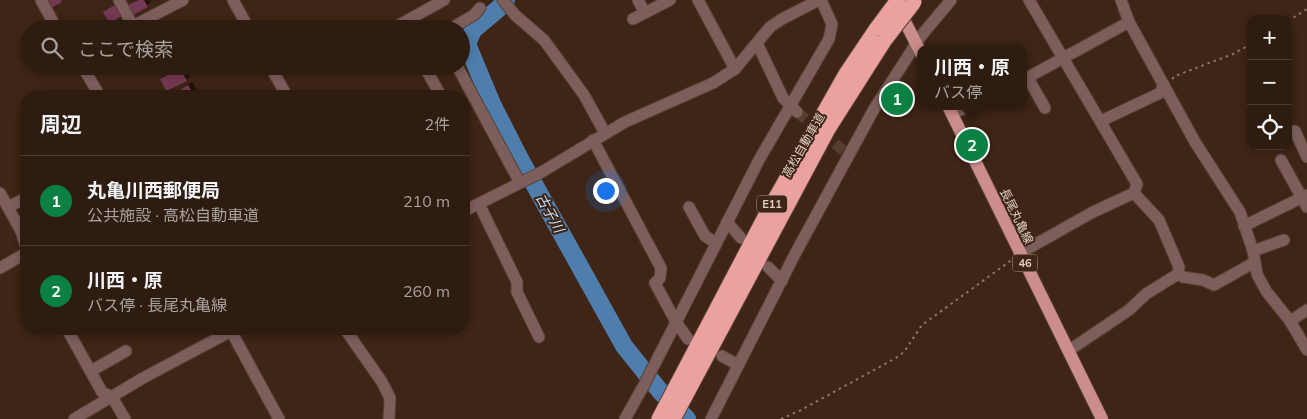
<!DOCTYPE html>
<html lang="ja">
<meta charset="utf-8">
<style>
:root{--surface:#2e1c10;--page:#3a291e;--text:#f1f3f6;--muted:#a7a19f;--line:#493a30;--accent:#0b8043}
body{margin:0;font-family:Mulish,"Noto Sans JP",sans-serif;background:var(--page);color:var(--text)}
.controls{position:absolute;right:15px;top:15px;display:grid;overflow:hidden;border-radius:10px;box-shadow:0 2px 8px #0003}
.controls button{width:45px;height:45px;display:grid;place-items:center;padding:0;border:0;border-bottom:1px solid var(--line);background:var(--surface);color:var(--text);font:25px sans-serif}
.you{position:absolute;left:605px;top:190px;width:18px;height:18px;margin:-12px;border:4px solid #fff;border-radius:50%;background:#1a73e8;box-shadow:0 0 0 8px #1a73e833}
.badge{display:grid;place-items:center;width:32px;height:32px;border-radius:50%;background:var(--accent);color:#fff;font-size:16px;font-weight:700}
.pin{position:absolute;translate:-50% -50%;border:2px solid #fff;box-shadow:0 1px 5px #0006}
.popup{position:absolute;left:917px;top:45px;width:110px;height:65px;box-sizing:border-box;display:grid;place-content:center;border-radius:10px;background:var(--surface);filter:drop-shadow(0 1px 4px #0005);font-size:16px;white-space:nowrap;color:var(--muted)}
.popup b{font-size:19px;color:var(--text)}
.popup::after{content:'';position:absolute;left:50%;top:100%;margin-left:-10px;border:10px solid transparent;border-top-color:var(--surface)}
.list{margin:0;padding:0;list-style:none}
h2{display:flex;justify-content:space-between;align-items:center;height:65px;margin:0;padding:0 20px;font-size:21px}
h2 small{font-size:16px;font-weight:400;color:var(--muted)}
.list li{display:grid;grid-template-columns:32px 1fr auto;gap:15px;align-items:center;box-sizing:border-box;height:90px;padding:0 20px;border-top:1px solid var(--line)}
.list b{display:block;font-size:19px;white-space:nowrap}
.list p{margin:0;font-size:16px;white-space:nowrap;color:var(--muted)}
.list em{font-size:16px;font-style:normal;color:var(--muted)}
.icon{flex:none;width:28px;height:28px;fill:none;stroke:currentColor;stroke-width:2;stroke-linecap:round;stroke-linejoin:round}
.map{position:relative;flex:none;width:1307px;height:419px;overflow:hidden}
.search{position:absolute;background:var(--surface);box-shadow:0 2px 8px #0003;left:20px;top:20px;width:450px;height:55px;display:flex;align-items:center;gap:12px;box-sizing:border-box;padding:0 18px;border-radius:28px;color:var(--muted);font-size:19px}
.panel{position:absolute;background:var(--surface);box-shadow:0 2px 8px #0003;left:20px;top:90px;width:450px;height:245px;border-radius:20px}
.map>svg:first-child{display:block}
</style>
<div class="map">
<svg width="1307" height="419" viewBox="0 0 1307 419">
<rect width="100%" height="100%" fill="#3e2515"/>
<!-- shadow -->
<g fill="#0007">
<polygon points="136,0 150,0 151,2 147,6 130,5"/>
<polygon points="160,21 164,29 145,29"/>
<polygon points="182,66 185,66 190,76 186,80 161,79 165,75"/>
<polygon points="192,82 197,90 193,94 190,96 168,96"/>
</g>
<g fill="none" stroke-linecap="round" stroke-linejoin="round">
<!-- river -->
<polyline stroke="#4f7eac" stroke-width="18" points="506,0 498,9 473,30 467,44 492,104 519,157 624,346 660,391 687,419"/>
</g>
<!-- building -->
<g fill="#743954">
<polygon points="47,0 61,0 62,2 51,8"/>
<polygon points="138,0 144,0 148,7 133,15 128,5"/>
<polygon points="115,5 122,16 109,23 103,12"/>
<polygon points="156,24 158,29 146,29"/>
<polygon points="88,66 107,66 92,74"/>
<polygon points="180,68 187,81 166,91 160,79"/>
<polygon points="188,85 194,95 179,96 176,92"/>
</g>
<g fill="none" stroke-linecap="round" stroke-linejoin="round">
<!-- minor-tunnel -->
<polyline stroke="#563e2f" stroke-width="11" stroke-dasharray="11 5.5" stroke-linecap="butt" points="797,112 844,151"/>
<defs>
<g id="minor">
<polyline points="41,0 52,20 55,29"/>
<polyline points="119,0 133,26"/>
<polyline points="233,0 249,29"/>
<polyline points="503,0 515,15 544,40 584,95 605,133"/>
<polyline points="638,0 645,13"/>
<polyline points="698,0 735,69"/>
<polyline points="1121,0 1129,22"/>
<polyline points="633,19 670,0"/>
<polyline points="399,25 444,0"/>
<polyline points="127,29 183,0"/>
<polyline points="450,29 474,15 480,8"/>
<polyline points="757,43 783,98 797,112"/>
<polyline points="82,66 100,96"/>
<polyline points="270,66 287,96"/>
<polyline points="424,66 441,96"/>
<polyline points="457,66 520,183"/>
<polyline points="1028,78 1045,108"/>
<polyline points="1023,80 1129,22 1195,142 1240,212 1253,251 1257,274 1266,291 1290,321 1307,350"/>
<polyline points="952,114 969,106"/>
<polyline points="1101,121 1160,93 1164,85"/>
<polyline points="1295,131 1307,157"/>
<polyline points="593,140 661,268 660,278 655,283 676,322 688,339"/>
<polyline points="1281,160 1307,207"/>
<polyline points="0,193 21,231 26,247"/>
<polyline points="479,204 517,282 517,292 539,337"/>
<polyline points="8,207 26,198"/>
<polyline points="689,207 705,236 716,243"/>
<polyline points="464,211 540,173 625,122 713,83 735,69 770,27 782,19 819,0"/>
<polyline points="727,222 741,238"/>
<polyline points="1244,226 1307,195"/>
<polyline points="1253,251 1284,240"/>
<polyline points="1020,253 1093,212 1134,193 1137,184 1029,0"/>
<polyline points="768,267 782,281"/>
<polyline points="0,268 26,253"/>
<polyline points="1178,274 1183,277 1203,280 1214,285 1255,262"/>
<polyline points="1290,321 1307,310"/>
<polyline points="67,329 102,392 112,397 125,419"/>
<polyline points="345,329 382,382 390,398 389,419"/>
<polyline points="231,331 279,419"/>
<polyline points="1068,351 1129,310 1146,294 1178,274 1179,267 1159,220 1134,193"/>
<polyline points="722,356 738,365"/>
<polyline points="91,371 126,351"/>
<polyline points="74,419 143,378 235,329"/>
<polyline points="625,419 644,385 759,160 829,39 832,24 821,0"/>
<polyline points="711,419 795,254 874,109 921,36 951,0"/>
</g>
<g id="major">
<polyline points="899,10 921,53"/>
<polyline points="948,106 1102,419"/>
</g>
<g id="highway">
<polyline points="659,419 765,217 846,74 877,28"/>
<polyline points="673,419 828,129 884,41"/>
</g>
</defs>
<!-- minor casing -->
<use href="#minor" stroke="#584031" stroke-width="13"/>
<!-- major casing -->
<use href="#major" stroke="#584031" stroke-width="14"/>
<!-- highway casing -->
<use href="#highway" stroke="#584031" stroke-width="17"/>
<!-- path -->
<g stroke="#8c776a" stroke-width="2" stroke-dasharray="2.5 4" stroke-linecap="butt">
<polyline points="1288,21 1307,9"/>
<polyline points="1172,79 1175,76 1233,54 1251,44"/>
<polyline points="781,419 801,410 896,358 904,352 922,325 1013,259"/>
</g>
<!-- minor -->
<use href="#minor" stroke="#7c5e5d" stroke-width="11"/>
<!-- major -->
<use href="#major" stroke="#cc8e8c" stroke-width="12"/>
<!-- highway -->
<use href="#highway" stroke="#eba19f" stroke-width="15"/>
<defs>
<g id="highway-bridge">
<polyline points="877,28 898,0"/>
<polyline points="884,41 914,2"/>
</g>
</defs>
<!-- highway-bridge casing -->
<use href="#highway-bridge" stroke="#584031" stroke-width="17" stroke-linecap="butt"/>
<!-- highway-bridge -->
<use href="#highway-bridge" stroke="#eba19f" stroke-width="15"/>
</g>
<g text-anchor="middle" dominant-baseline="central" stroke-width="4" stroke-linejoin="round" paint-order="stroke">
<!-- shield labels -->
<g fill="#3e2515" stroke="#af9c90" stroke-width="1">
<rect x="757" y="195.5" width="30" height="17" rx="4"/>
<rect x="1012.5" y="254.5" width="25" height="17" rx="4"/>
</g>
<g font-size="11" font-weight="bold" fill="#e0cfc5">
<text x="772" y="204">E11</text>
<text x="1025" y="263">46</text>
</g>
<!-- street labels -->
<g font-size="12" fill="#e0cfc5" stroke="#3e2515">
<text transform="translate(803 145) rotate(-60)">高松自動車道</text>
<text transform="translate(1017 216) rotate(64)">長尾丸亀線</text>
</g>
<!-- water labels -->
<g font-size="14" font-style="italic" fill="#c2ddf8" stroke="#3e2515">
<text transform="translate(550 213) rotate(61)">古子川</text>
</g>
</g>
</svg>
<div class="controls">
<button>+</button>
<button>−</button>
<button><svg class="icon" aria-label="locate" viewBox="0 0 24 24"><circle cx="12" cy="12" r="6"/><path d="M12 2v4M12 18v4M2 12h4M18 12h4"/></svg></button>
</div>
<div class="you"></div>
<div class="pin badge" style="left:897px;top:99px">1</div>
<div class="pin badge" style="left:972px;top:145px">2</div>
<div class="popup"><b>川西・原</b>バス停</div>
<div class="search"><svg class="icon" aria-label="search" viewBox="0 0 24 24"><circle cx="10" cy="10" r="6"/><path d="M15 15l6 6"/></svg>ここで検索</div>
<section class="panel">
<h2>周辺<small>2件</small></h2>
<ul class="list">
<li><span class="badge">1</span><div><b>丸亀川西郵便局</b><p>公共施設 · 高松自動車道</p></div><em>210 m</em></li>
<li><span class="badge">2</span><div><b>川西・原</b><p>バス停 · 長尾丸亀線</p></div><em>260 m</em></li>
</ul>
</section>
</div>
